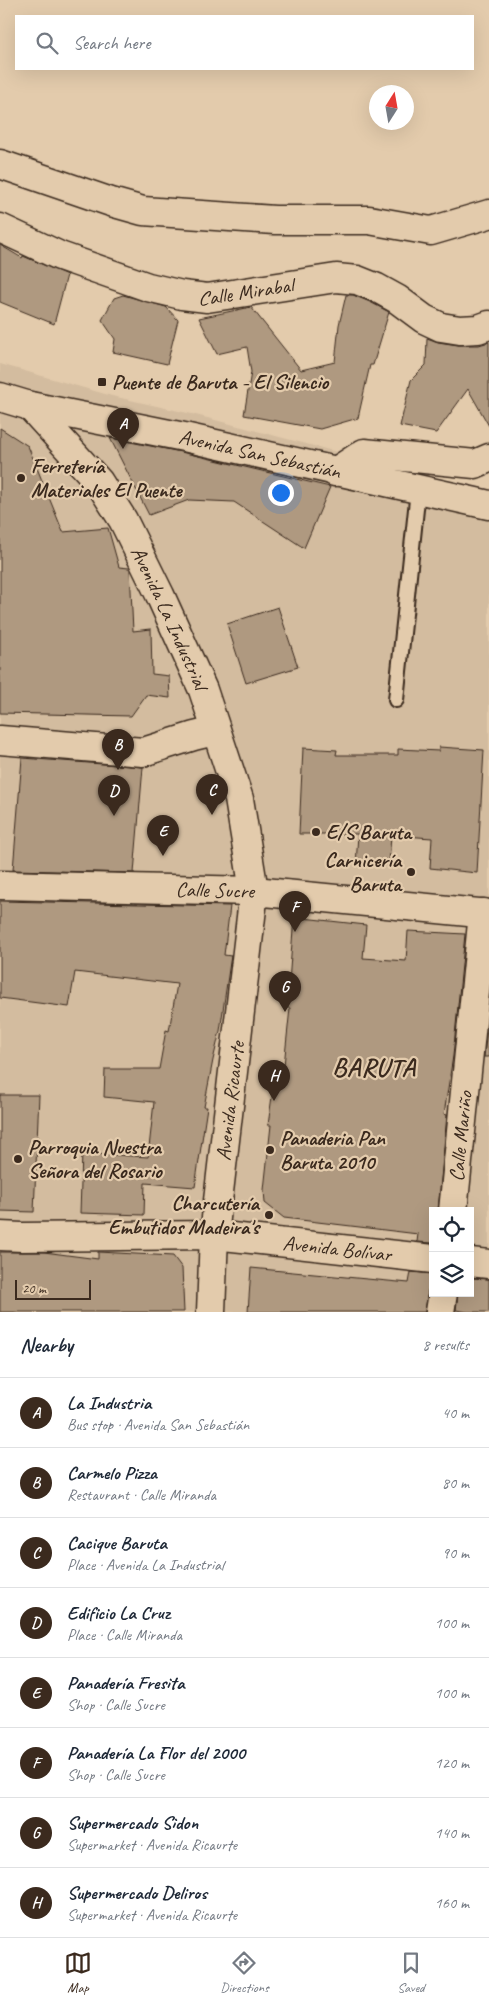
<!DOCTYPE html>
<meta charset="utf-8">
<style>
:root{--surface:#fff;--page:#f6f6f7;--text:#1f2937;--muted:#747a83;--line:#e0e1e3;--accent:#3b2a1e}
body{margin:0;font-family:Caveat,sans-serif;background:var(--page);color:var(--text)}
.controls{position:absolute;right:15px;bottom:15px;display:grid;overflow:hidden;border-radius:0px;box-shadow:0 5px 20px #0002}
.controls button{width:45px;height:45px;display:grid;place-items:center;padding:0;border:0;border-bottom:1px solid var(--line);background:var(--surface);color:var(--text);font:25px sans-serif}
.compass{position:absolute;left:369px;top:85px;width:45px;height:45px;border-radius:50%;background:var(--surface);box-shadow:0 5px 20px #0002;rotate:11deg}
.scale{position:absolute;left:15px;bottom:12px;width:76px;box-sizing:border-box;padding-left:5px;border:2px solid #3b2a1e;border-top:0;font-size:14px;line-height:18px;white-space:nowrap;color:#3b2a1e;-webkit-text-stroke:4px #e3cbac;paint-order:stroke}
.you{position:absolute;left:280px;top:492px;width:18px;height:18px;margin:-12px;border:4px solid #fff;border-radius:50%;background:#1a73e8;box-shadow:0 0 0 8px #1a73e833}
.badge{display:grid;place-items:center;width:32px;height:32px;border-radius:50%;background:var(--accent);color:#fff;font-size:16px;font-weight:700}
.pin{position:absolute;translate:-50% -41px;filter:drop-shadow(0 1px 2px #0008)}
.pin::after{content:'';position:absolute;top:26px;width:18px;height:15px;background:inherit;clip-path:polygon(0 0,100% 0,50% 100%)}
.list{margin:0;padding:0;list-style:none}
h2{display:flex;justify-content:space-between;align-items:center;height:65px;margin:0;padding:0 20px;font-size:21px}
h2 small{font-size:16px;font-weight:400;color:var(--muted)}
.list li{display:grid;grid-template-columns:32px 1fr auto;gap:15px;align-items:center;box-sizing:border-box;height:70px;padding:0 20px;border-top:1px solid var(--line)}
.list b{display:block;font-size:19px;white-space:nowrap}
.list p{margin:0;font-size:16px;white-space:nowrap;color:var(--muted)}
.list em{font-size:16px;font-style:normal;color:var(--muted)}
.icon{flex:none;width:28px;height:28px;fill:none;stroke:currentColor;stroke-width:2;stroke-linecap:round;stroke-linejoin:round}
.map{position:relative;flex:none;width:489px;height:1312px;overflow:hidden}
.search{position:absolute;background:var(--surface);box-shadow:0 5px 20px #0002;left:15px;right:15px;top:15px;height:55px;display:flex;align-items:center;gap:12px;box-sizing:border-box;padding:0 18px;border-radius:0px;color:var(--muted);font-size:19px}
.sheet{height:625px;background:var(--surface)}
nav{display:flex;justify-content:space-around;align-items:center;box-sizing:border-box;height:70px;border-top:1px solid var(--line);background:var(--surface);font-size:14px;color:var(--muted)}
nav a{display:grid;justify-items:center;gap:2px}
nav .on{color:var(--accent)}
.map>svg:first-child{display:block}
</style>
<div class="map">
<svg width="489" height="1312" viewBox="0 0 489 1312">
<rect width="100%" height="100%" fill="#e3cbac"/>
<filter id="ink" filterUnits="userSpaceOnUse"><feTurbulence type="fractalNoise" baseFrequency=".02" numOctaves="2"/><feDisplacementMap in="SourceGraphic" scale="10" xChannelSelector="R" yChannelSelector="G"/><feConvolveMatrix kernelMatrix="1 2 1 2 8 2 1 2 1" color-interpolation-filters="sRGB"/></filter>
<g filter="url(#ink)">
<!-- built -->
<path fill="#d3bc9f" fill-rule="evenodd" d="M0,364L112,396L192,414L356,457L421,473L489,493V1312H0ZM433,1211H470V1293H433Z"/>
<!-- building -->
<g fill="#af9980" stroke="#3b2a1e">
<polygon points="0,245 22,258 23,256 67,275 54,324 0,302"/>
<polygon points="123,295 166,307 178,320 167,364 113,352 115,339 102,320 114,298"/>
<polygon points="346,295 353,295 370,302 389,312 373,365 370,365 358,418 320,429 244,415 251,372 247,347 217,354 199,318 251,307 301,370 335,362 339,325"/>
<polygon points="427,338 438,342 458,345 479,345 489,342 489,426 468,389 436,433 400,426 411,380 426,365"/>
<polygon points="0,428 28,446 63,532 108,528 119,567 129,568 130,570 133,631 151,629 152,674 169,676 170,698 146,695 131,716 0,713"/>
<polygon points="110,438 181,452 330,487 304,548 234,502 189,500 149,515"/>
<polygon points="278,607 298,667 246,683 227,624"/>
<polygon points="439,747 484,750 477,873 430,868 432,838 391,835 389,865 356,865 358,834 299,834 303,748 337,750 336,755 398,755 398,749 439,751"/>
<polygon points="22,758 143,767 134,873 13,870"/>
<polygon points="0,901 230,906 224,955 231,956 230,962 220,1031 213,1060 204,1107 207,1107 195,1187 145,1183 144,1215 80,1213 82,1153 148,1157 154,1102 104,1097 105,1069 159,1069 166,1030 169,1031 177,984 75,972 69,1007 0,998"/>
<polygon points="294,917 366,925 363,958 406,961 408,931 465,934 453,1056 444,1114 447,1115 438,1211 433,1211 433,1243 417,1242 418,1234 284,1218 265,1203 264,1190 271,1125 268,1125 275,1075 283,1075 290,1008 287,1008"/>
<polygon points="489,1009 489,1057 484,1057"/>
<polygon points="0,1095 39,1095 34,1212 0,1211"/>
<polygon points="0,1252 44,1252 98,1259 98,1252 173,1256 182,1268 184,1312 0,1312"/>
<polygon points="251,1268 409,1283 411,1272 433,1274 433,1282 428,1291 425,1312 248,1312"/>
<polygon points="470,1278 489,1279 489,1312 468,1312 456,1310 458,1293 470,1293"/>
</g>
<g fill="none" stroke-linecap="round" stroke-linejoin="round">
<defs>
<polyline id="lane" points="396,700 418,490"/>
<g id="street">
<polyline points="0,164 111,202 143,211 275,220 369,220 431,231 489,214"/>
<path id="s1" d="M0,228L60,256L148,287L182,295L207,298L336,278L357,280L377,288L397,299L424,319L441,327L460,330L478,329L489,325"/>
<path id="s2" d="M30,406L99,482L123,520L160,595L203,690L239,799L254,891L214,1235L211,1312"/>
<polyline points="335,472 364,453 475,464 489,458"/>
<polyline points="0,740 143,752 194,736 215,731"/>
<path id="s3" d="M0,885L254,891L489,914"/>
<path id="s4" d="M453,1211L483,913"/>
<path id="s5" d="M0,1236L22,1237L214,1235L433,1259"/>
<polyline points="470,1262 489,1264"/>
<polyline points="440,1312 443,1293"/>
</g>
<g id="secondary">
<path id="s6" d="M0,397L30,406L184,437L489,505"/>
</g>
</defs>
<!-- lane casing -->
<use href="#lane" stroke="#3b2a1e" stroke-width="18"/>
<!-- street casing -->
<use href="#street" stroke="#3b2a1e" stroke-width="31"/>
<!-- secondary casing -->
<use href="#secondary" stroke="#3b2a1e" stroke-width="31"/>
<!-- lane -->
<use href="#lane" stroke="#e3cbac" stroke-width="14"/>
<!-- street -->
<use href="#street" stroke="#e3cbac" stroke-width="28"/>
<!-- secondary -->
<use href="#secondary" stroke="#e3cbac" stroke-width="28"/>
</g>
</g>
<!-- markers -->
<g fill="#3b2a1e" stroke="#e3cbac" stroke-width="2">
<rect x="97" y="377" width="10" height="10" rx="2.5"/>
<circle cx="21" cy="478" r="5"/>
<circle cx="316" cy="832" r="5"/>
<circle cx="411" cy="872" r="5"/>
<circle cx="270" cy="1150" r="5"/>
<circle cx="18" cy="1159" r="5"/>
<circle cx="269" cy="1215" r="5"/>
</g>
<g text-anchor="middle" dominant-baseline="central" stroke-width="4.5" stroke-linejoin="round" paint-order="stroke">
<!-- street labels -->
<g font-size="21" fill="#3b2a1e" stroke="#e3cbac">
<text stroke="none"><textPath href="#s1" startOffset="259">Calle Mirabal</textPath></text>
<text stroke="none"><textPath href="#s6" startOffset="266">Avenida San Sebastián</textPath></text>
<text stroke="none"><textPath href="#s2" startOffset="256">Avenida La Industrial</textPath></text>
<text stroke="none"><textPath href="#s3" startOffset="215">Calle Sucre</textPath></text>
<text transform="translate(230 1101) rotate(-83)">Avenida Ricaurte</text>
<text stroke="none"><textPath href="#s4" startOffset="75">Calle Mariño</textPath></text>
<text stroke="none"><textPath href="#s5" startOffset="338">Avenida Bolívar</textPath></text>
</g>
<!-- poi labels -->
<g font-size="21" font-weight="bold" fill="#3b2a1e" stroke="#e3cbac" text-anchor="start">
<text x="112" y="382">Puente de Baruta - El Silencio</text>
<text x="31" y="466">Ferretería<tspan x="31" dy="24">Materiales El Puente</tspan></text>
<text x="326" y="832">E/S Baruta</text>
<text x="401" y="860" text-anchor="end">Carnicería<tspan x="401" dy="24">Baruta</tspan></text>
<text x="280" y="1138">Panaderia Pan<tspan x="280" dy="24">Baruta 2010</tspan></text>
<text x="28" y="1147">Parroquia Nuestra<tspan x="28" dy="24">Señora del Rosario</tspan></text>
<text x="259" y="1203" text-anchor="end">Charcutería<tspan x="259" dy="24">Embutidos Madeira's</tspan></text>
</g>
<!-- district labels -->
<g font-size="26" font-weight="bold" letter-spacing="1" fill="#3b2a1e" stroke="#e3cbac">
<text x="374" y="1067">BARUTA</text>
</g>
</g>
</svg>
<div class="controls">
<button><svg class="icon" aria-label="locate" viewBox="0 0 24 24"><circle cx="12" cy="12" r="6"/><path d="M12 2v4M12 18v4M2 12h4M18 12h4"/></svg></button>
<button><svg class="icon" aria-label="layers" viewBox="0 0 24 24"><path d="M12 4l9 5-9 5-9-5zM3 14l9 5 9-5"/></svg></button>
</div>
<svg class="compass" viewBox="-18 -18 36 36"><path d="M0-13l5 13h-10z" fill="#e53935"/><path d="M0 13l5-13h-10z" fill="#747a83"/></svg>
<div class="scale">20 m</div>
<div class="you"></div>
<div class="pin badge" style="left:123px;top:449px">A</div>
<div class="pin badge" style="left:118px;top:770px">B</div>
<div class="pin badge" style="left:212px;top:815px">C</div>
<div class="pin badge" style="left:114px;top:816px">D</div>
<div class="pin badge" style="left:163px;top:856px">E</div>
<div class="pin badge" style="left:295px;top:932px">F</div>
<div class="pin badge" style="left:285px;top:1012px">G</div>
<div class="pin badge" style="left:274px;top:1101px">H</div>
<div class="search"><svg class="icon" aria-label="search" viewBox="0 0 24 24"><circle cx="10" cy="10" r="6"/><path d="M15 15l6 6"/></svg>Search here</div>
</div>
<section class="sheet">
<h2>Nearby<small>8 results</small></h2>
<ul class="list">
<li><span class="badge">A</span><div><b>La Industria</b><p>Bus stop · Avenida San Sebastián</p></div><em>40 m</em></li>
<li><span class="badge">B</span><div><b>Carmelo Pizza</b><p>Restaurant · Calle Miranda</p></div><em>80 m</em></li>
<li><span class="badge">C</span><div><b>Cacique Baruta</b><p>Place · Avenida La Industrial</p></div><em>90 m</em></li>
<li><span class="badge">D</span><div><b>Edificio La Cruz</b><p>Place · Calle Miranda</p></div><em>100 m</em></li>
<li><span class="badge">E</span><div><b>Panadería Fresita</b><p>Shop · Calle Sucre</p></div><em>100 m</em></li>
<li><span class="badge">F</span><div><b>Panadería La Flor del 2000</b><p>Shop · Calle Sucre</p></div><em>120 m</em></li>
<li><span class="badge">G</span><div><b>Supermercado Sidon</b><p>Supermarket · Avenida Ricaurte</p></div><em>140 m</em></li>
<li><span class="badge">H</span><div><b>Supermercado Deliros</b><p>Supermarket · Avenida Ricaurte</p></div><em>160 m</em></li>
</ul>
</section>
<nav>
<a class="on"><svg class="icon" aria-label="map" viewBox="0 0 24 24"><path d="M3 6l6-2 6 2 6-2v14l-6 2-6-2-6 2zM9 4v14M15 6v14"/></svg>Map</a>
<a><svg class="icon" aria-label="directions" viewBox="0 0 24 24"><path d="M12 3l9 9-9 9-9-9zM9 14v-3h6M13 9l2 2-2 2"/></svg>Directions</a>
<a><svg class="icon" aria-label="saved" viewBox="0 0 24 24"><path d="M7 4h10v16l-5-4-5 4z"/></svg>Saved</a>
</nav>
